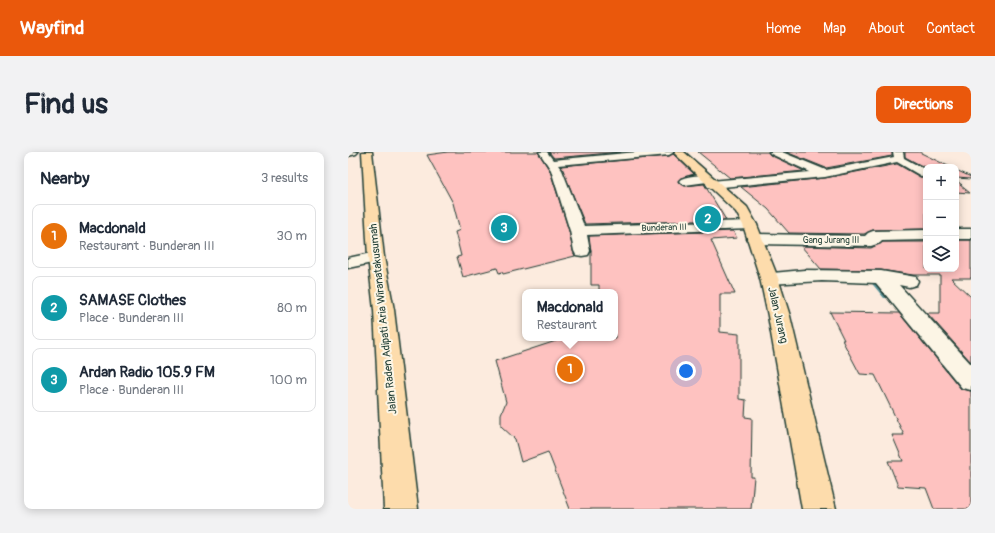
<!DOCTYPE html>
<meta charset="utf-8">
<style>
:root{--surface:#fff;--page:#f2f2f3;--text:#1f2937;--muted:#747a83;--line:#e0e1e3;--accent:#ea580c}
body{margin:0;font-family:Pangolin,sans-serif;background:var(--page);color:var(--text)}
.controls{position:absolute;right:12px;top:12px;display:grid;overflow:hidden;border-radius:8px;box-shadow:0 2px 10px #0003}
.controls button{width:36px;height:36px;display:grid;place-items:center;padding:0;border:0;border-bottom:1px solid var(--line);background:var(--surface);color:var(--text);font:20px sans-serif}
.you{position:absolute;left:338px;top:219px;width:14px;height:14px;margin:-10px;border:3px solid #fff;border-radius:50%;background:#1a73e8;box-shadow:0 0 0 6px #1a73e833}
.badge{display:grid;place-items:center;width:26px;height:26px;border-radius:50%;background:var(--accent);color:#fff;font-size:13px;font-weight:700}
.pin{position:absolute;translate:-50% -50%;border:2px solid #fff;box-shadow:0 1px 4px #0006}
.popup{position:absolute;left:174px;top:137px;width:96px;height:52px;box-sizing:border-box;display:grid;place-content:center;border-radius:8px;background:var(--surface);filter:drop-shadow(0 1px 3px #0005);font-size:13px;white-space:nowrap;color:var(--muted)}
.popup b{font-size:15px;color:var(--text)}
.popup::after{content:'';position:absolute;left:50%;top:100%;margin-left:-8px;border:8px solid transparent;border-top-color:var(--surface)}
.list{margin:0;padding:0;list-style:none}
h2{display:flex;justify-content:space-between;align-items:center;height:52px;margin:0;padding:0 16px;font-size:17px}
h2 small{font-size:13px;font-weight:400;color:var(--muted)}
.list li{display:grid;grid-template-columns:26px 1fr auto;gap:12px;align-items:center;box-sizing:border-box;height:64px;margin:0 8px 8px;padding:0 8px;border:1px solid var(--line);border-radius:8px}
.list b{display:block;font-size:15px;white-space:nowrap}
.list p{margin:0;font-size:13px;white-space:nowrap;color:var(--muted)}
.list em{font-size:13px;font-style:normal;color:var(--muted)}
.icon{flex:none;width:22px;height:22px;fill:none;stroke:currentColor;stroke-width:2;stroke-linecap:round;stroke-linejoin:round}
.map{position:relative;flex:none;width:623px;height:357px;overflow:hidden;border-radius:8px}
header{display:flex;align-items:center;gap:24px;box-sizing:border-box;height:56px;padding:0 20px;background:var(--accent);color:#fff}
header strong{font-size:19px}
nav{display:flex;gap:22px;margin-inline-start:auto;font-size:14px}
.intro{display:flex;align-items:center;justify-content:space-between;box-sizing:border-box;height:96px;padding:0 24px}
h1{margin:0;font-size:28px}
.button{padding:10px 18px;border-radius:8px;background:var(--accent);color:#fff;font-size:14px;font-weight:700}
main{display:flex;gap:24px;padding:0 24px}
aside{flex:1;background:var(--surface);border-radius:8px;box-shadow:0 2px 10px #0003}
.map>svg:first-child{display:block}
</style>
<header>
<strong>Wayfind</strong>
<nav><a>Home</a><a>Map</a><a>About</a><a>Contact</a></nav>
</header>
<div class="intro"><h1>Find us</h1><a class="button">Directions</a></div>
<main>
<aside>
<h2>Nearby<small>3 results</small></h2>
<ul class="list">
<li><span class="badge" style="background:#e8710a">1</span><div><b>Macdonald</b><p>Restaurant · Bunderan III</p></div><em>30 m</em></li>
<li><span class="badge" style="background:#0f9aa8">2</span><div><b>SAMASE Clothes</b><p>Place · Bunderan III</p></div><em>80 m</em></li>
<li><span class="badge" style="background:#0f9aa8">3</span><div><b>Ardan Radio 105.9 FM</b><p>Place · Bunderan III</p></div><em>100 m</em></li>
</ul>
</aside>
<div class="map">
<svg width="623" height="357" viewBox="0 0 623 357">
<rect width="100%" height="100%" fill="#fcebde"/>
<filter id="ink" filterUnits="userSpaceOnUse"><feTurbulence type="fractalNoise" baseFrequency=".025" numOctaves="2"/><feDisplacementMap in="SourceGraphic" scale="8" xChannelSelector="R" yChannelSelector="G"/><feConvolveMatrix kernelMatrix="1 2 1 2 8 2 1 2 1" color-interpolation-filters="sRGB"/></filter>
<g filter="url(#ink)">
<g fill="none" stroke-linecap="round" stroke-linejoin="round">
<!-- stream -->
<polygon fill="#589399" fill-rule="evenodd" points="523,125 525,126 542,142 543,144 542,146 536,146 521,128 520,127"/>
</g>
<!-- building -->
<g fill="#fec2c0" stroke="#1f3d34">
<polygon points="100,0 190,0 202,19 221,79 225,99 227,104 155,122 154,120 151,121 149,116 115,125 109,105 113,104 107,80 112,78 105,51 79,3"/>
<polygon points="201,0 273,0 206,6"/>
<polygon points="350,0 420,0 422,3 456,19 382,26"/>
<polygon points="438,0 544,0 544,4 478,16"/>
<polygon points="557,0 571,0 602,15 578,15 578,16 557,5"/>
<polygon points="325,2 346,22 333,26 330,30 337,34 356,32 378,68 237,72 213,14 321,4"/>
<polygon points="549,12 572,25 578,26 578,77 525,78 516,82 441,81 420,57 393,35 477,26"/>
<polygon points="608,18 623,25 623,27 608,26"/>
<polygon points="608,28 614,33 612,33 622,41 608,40"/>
<polygon points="385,79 389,86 363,88 387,142 372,142 372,180 391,182 391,247 398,248 397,265 404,266 403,325 406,325 403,357 222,357 200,300 173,310 167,287 153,274 153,262 158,250 147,209 217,186 267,186 267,140 251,140 251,133 243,133 243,99 241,84"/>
<polygon points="608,88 623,88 623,126 603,126 623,145 623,210 579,161 592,161 592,123 565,123 533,118 473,117 453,94 523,96 535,90 578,90 578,117 608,117"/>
<polygon points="482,160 551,161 613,237 623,239 623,357 586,357 578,336 550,334 540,309 555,309 544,283 556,283 527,223 512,222 494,188 496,188"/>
</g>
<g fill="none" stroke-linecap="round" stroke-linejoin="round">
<defs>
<g id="minor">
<polygon points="0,0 10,0 8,2 0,4"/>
<polygon points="191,0 199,0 205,8 289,0 326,0 321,3 210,13 214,18 236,74 402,69 407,70 409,73 407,76 402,77 239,83 242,99 240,103 234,104 228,103 226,99 222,79 203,18"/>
<path d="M421,0H434L478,18L546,5L545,0H555L556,6L578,18V25L573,24L549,10L477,25L364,36L360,35L358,32L359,30L337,33L333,31L331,29L333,27C341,24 353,22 362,25L364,27L363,29L462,20L423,2Z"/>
<rect x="608" y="77" width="15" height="10"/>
<polygon points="578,78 578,88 534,89 532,91 523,94 407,92 401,90 399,87 401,84 407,82 517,84 520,81 525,79"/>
<polygon points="28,100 34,101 36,105 34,109 0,116 0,106"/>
<polygon points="456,118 533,119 568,125 570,129 568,133 561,135 551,133 623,212 623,238 614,236 528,131 474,129 421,132 414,130 412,126 414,122"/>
</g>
<g id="major">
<polygon points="14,0 24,0 36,105 46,158 70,357 36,357 26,158 20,105"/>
<polygon points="325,0 336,0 399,55 409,73 430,126 442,164 488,357 454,357 420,164 412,126 395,73 388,60"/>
</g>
</defs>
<!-- minor casing -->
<use href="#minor" stroke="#1f3d34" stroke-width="3"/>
<!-- major casing -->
<use href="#major" stroke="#1f3d34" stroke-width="3"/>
<!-- minor -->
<use href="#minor" fill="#fcf5e5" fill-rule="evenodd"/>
<!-- major -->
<use href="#major" fill="#fddcac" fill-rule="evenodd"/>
</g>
</g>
<g text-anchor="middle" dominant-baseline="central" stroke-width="4" stroke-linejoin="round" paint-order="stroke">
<!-- far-street labels -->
<g font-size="9" fill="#1f3d34" stroke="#fcf5e5">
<text transform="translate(316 76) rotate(-2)">Bunderan III</text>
<text x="483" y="88">Gang Jurang III</text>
</g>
<!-- street labels -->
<g font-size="11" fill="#1f3d34" stroke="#fcf5e5">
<text transform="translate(430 163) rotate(77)">Jalan Jurang</text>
<text transform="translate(35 167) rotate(-96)">Jalan Raden Adipati Aria Wiranatakusumah</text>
</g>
</g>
</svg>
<div class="controls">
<button>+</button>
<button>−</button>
<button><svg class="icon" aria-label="layers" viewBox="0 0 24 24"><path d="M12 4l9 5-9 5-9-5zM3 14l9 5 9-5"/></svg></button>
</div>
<div class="you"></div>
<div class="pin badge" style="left:222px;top:217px;background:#e8710a">1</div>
<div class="popup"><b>Macdonald</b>Restaurant</div>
<div class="pin badge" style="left:360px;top:67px;background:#0f9aa8">2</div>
<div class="pin badge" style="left:156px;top:76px;background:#0f9aa8">3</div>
</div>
</main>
